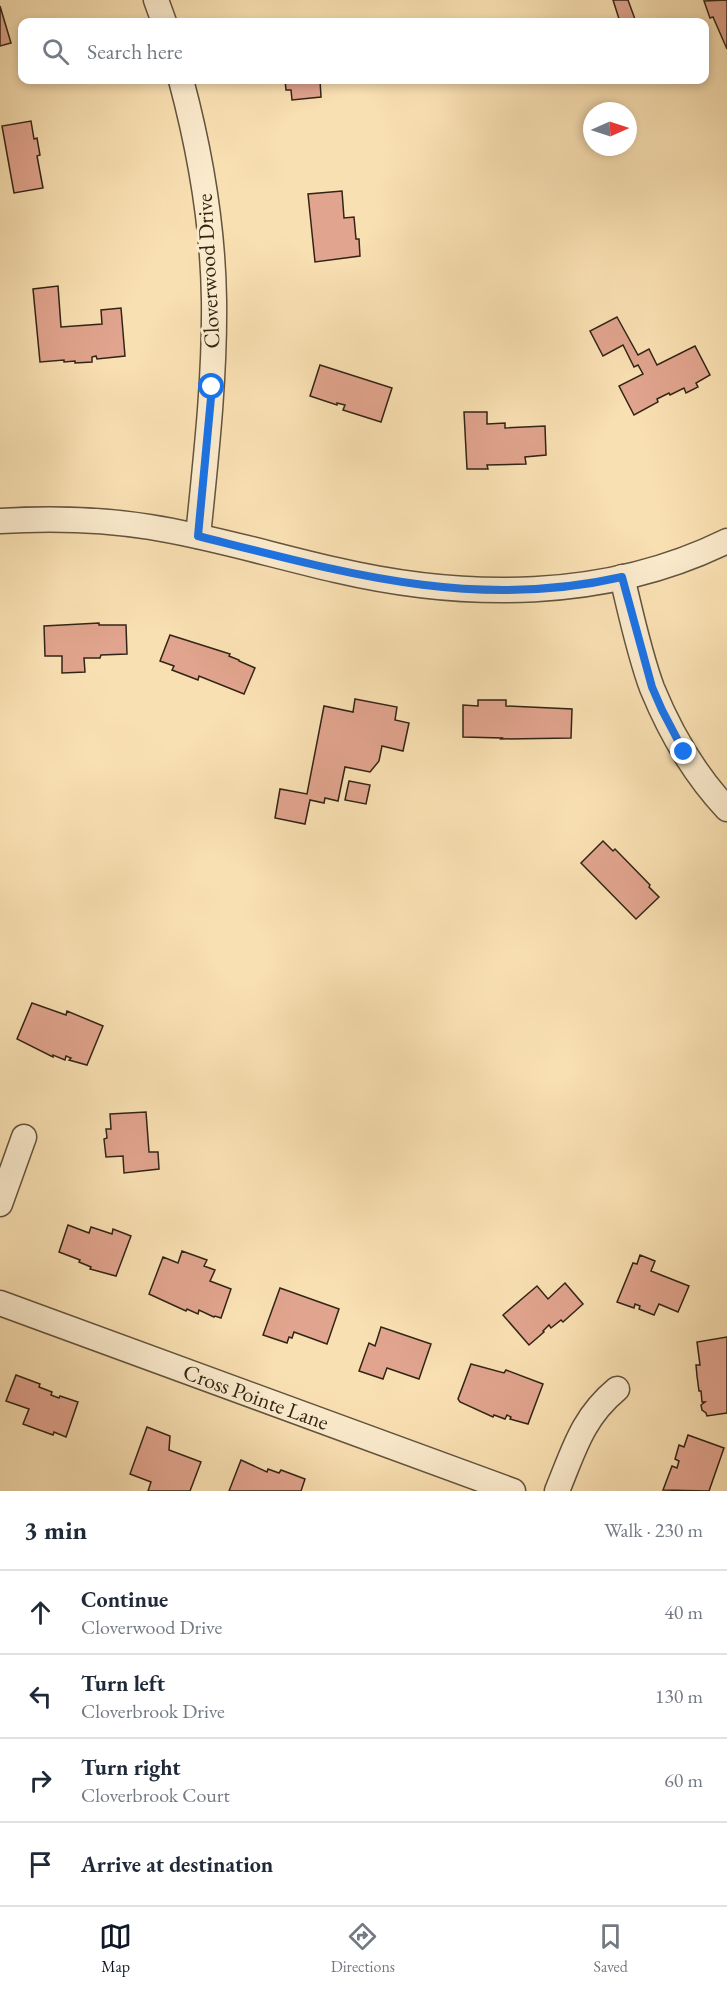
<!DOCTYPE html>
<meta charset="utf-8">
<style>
:root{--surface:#fff;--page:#f2f2f3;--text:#1f2937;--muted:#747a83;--line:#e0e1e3;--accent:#111827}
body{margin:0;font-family:"EB Garamond",serif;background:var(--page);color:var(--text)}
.compass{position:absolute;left:583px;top:102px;width:54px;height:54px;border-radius:50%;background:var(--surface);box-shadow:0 3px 9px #0003;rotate:87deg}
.stop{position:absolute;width:18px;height:18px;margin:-14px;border:4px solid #1a73e8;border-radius:50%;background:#fff}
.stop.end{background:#1a73e8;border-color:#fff;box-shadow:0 2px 6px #0008}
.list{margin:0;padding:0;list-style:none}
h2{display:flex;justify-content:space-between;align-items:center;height:78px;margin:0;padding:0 24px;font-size:26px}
h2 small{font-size:20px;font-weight:400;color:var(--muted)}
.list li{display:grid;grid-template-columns:39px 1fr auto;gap:18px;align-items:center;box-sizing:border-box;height:84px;padding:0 24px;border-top:2px solid var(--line)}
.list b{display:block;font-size:22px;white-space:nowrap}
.list p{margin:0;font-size:20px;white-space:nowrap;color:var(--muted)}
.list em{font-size:20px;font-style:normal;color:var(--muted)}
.icon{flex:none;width:33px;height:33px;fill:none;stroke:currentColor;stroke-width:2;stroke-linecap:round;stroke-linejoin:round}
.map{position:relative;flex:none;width:727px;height:1491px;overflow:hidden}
.search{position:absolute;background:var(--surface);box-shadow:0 3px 9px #0003;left:18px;right:18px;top:18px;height:66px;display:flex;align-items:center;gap:15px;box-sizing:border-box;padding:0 21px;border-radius:12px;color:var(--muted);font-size:22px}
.sheet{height:414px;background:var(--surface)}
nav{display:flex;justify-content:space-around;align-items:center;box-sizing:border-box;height:84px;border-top:2px solid var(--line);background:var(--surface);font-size:16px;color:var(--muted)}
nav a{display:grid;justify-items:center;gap:3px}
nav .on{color:var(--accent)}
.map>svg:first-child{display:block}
</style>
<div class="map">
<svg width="727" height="1491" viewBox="0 0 727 1491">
<rect width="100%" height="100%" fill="#f9e0b2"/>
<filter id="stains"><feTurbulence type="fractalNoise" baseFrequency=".00333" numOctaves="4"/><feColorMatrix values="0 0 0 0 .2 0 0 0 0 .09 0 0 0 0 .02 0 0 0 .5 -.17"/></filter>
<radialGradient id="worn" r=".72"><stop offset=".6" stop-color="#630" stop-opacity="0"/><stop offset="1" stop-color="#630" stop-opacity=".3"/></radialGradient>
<!-- building -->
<g fill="#e1a48e" stroke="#322516" stroke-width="1.5">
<polygon points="613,0 628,0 636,22 620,22"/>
<polygon points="727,0 727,49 713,17 710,18 704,1"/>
<polygon points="0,6 11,43 0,46"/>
<polygon points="285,80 320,80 321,97 292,100 291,90 286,90"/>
<polygon points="31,121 34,139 37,138 40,155 37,156 43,188 14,193 2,126"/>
<polygon points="342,191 344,218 354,217 356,239 359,239 360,256 315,262 308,194"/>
<polygon points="58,286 61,327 102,324 101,310 121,308 125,356 97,359 96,356 92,357 92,362 75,363 75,361 64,362 64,360 40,362 33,289"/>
<polygon points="617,317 638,355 649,349 657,365 695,346 710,375 696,383 698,387 686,393 684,388 670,395 669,393 657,399 658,402 634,415 619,386 643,374 638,365 634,367 623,345 603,356 590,331"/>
<polygon points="320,365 392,388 381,422 343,410 345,405 337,403 337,405 310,396"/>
<polygon points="464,412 487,412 487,424 505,423 505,428 545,426 546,455 525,457 526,464 487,465 488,469 467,469"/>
<polygon points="99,623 99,625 126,625 127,654 101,655 100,658 84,658 85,672 62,673 62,656 45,656 44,626"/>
<polygon points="170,635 230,654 229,656 239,660 239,661 255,668 244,694 199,676 198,680 172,670 174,666 160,661"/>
<polygon points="355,699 397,707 395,720 409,723 403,751 382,746 379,761 370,772 345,767 338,801 325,798 324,803 310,800 305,824 275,818 280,789 307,794 324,706 353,712"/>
<polygon points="478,700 506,700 506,706 572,709 571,738 501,739 502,738 463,737 463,705 478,706"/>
<polygon points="349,781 370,785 366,804 345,800"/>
<polygon points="603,841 613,851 615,849 650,885 649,887 659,897 636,919 581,863"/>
<polygon points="32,1003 66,1015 67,1011 103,1026 87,1065 69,1060 71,1058 66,1056 65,1060 53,1055 53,1057 17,1039"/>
<polygon points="146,1112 149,1152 158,1152 159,1169 124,1173 123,1156 106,1157 104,1139 107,1138 106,1129 111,1129 110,1114"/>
<polygon points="68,1225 89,1233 91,1227 112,1234 113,1229 131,1236 116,1276 90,1269 91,1267 79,1262 80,1260 59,1252"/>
<polygon points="182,1251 207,1260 204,1266 215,1270 210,1281 231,1289 221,1318 215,1316 214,1317 199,1310 198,1314 187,1309 186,1311 149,1294 163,1257 178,1263"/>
<polygon points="640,1255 655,1261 651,1271 689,1286 678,1312 659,1304 654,1315 639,1309 640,1306 635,1304 634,1308 617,1302 633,1263 637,1264"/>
<polygon points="565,1283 583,1304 563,1322 561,1320 551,1328 549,1325 543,1331 544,1332 529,1345 503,1315 537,1286 548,1299"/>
<polygon points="280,1288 339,1309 327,1344 294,1332 292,1338 289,1337 287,1343 263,1335"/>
<polygon points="381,1327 431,1344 419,1379 387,1368 383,1379 359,1371 369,1343 375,1346"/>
<polygon points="727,1337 727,1413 707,1416 706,1413 702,1410 701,1405 705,1402 702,1402 701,1391 699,1391 697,1376 696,1365 700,1365 697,1342"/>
<polygon points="471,1364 504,1373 506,1370 543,1384 528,1424 510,1419 511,1417 507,1415 505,1419 494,1415 493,1417 460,1402 458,1399"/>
<polygon points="16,1375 40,1384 39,1387 52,1392 51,1395 59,1398 60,1396 78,1402 66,1437 54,1432 53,1435 23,1424 29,1409 6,1401"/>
<polygon points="147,1427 170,1436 169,1450 201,1462 190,1491 148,1491 151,1482 130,1474"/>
<polygon points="688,1435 724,1448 709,1491 663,1490 672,1466 677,1468 679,1461 675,1459 679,1445 684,1447"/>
<polygon points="241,1460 267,1472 268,1469 279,1473 281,1470 305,1479 301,1491 229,1491"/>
</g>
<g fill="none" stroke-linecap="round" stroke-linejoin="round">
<defs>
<g id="minor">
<polyline points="156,0 164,22"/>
<path d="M181,80C200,151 213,225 214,300C215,379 206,457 198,536"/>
<path d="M0,521C50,518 100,519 150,527C213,537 274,556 336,570C465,600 605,601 727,541"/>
<path d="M622,577C631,614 639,653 652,688C670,732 695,775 727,809"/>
<polyline points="0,1204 24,1137"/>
<polyline points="0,1303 513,1491"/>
<path d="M557,1491C574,1450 582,1418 617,1389"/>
</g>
</defs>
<!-- minor casing -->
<use href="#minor" stroke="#64543d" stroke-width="27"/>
<!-- minor -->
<use href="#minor" stroke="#fbebcd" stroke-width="24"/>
</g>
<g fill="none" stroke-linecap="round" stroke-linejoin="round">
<!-- route -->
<path stroke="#1a73e8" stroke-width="8" d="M212,387L198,536C341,572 473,611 622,577L652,687L662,710L684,752"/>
</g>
<g text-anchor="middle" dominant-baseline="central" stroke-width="6" stroke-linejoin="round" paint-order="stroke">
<!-- street labels -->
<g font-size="22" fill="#322516" stroke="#fbebcd">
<text transform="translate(208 271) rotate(-93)">Cloverwood Drive</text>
<text transform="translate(256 1397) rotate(20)">Cross Pointe Lane</text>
</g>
</g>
<rect width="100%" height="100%" filter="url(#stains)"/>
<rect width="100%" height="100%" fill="url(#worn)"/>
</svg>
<svg class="compass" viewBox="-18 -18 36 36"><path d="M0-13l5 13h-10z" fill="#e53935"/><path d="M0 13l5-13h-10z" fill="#747a83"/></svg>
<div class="stop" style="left:212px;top:387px"></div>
<div class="stop end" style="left:684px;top:752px"></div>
<div class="search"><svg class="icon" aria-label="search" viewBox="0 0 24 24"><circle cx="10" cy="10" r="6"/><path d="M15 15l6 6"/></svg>Search here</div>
</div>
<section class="sheet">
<h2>3 min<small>Walk · 230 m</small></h2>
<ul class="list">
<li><svg class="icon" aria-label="ahead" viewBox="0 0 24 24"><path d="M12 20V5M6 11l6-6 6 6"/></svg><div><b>Continue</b><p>Cloverwood Drive</p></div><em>40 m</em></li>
<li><svg class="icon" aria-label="left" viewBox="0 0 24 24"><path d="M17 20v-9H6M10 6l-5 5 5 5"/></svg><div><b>Turn left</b><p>Cloverbrook Drive</p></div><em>130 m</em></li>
<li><svg class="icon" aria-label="right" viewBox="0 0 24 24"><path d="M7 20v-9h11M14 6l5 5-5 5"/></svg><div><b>Turn right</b><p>Cloverbrook Court</p></div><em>60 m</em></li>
<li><svg class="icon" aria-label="arrive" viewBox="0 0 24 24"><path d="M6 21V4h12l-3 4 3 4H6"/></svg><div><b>Arrive at destination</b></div></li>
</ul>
</section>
<nav>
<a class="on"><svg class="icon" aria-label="map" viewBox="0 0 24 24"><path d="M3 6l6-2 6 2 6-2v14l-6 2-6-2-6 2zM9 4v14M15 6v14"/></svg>Map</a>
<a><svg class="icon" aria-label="directions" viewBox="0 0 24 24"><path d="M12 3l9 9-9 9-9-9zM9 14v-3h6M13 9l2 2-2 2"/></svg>Directions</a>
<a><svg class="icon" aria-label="saved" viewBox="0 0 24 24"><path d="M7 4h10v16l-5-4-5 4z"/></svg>Saved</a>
</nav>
